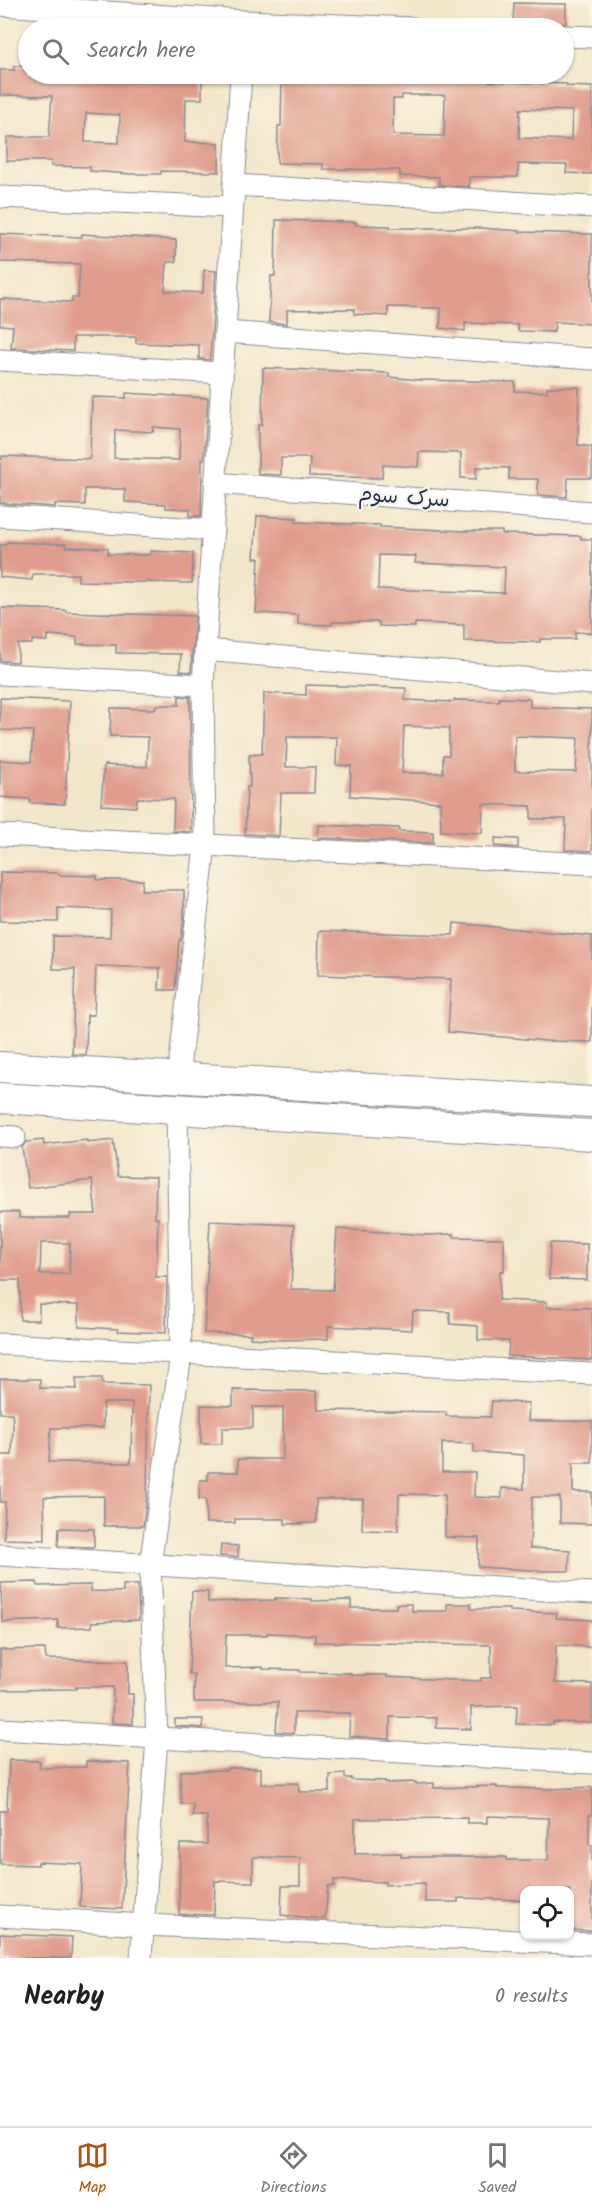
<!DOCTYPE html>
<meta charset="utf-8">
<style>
:root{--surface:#fff;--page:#f6f6f6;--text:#202124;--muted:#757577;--line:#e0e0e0;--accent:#b45309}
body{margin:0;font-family:Kalam,"Playpen Sans Arabic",sans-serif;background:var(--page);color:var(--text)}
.controls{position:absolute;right:18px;bottom:18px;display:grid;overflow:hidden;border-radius:12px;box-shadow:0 2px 4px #0004}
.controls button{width:54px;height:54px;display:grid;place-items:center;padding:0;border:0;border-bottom:2px solid var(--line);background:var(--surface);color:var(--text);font:30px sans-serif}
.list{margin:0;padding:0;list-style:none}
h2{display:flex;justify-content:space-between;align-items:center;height:78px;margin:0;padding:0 24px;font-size:26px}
h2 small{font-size:20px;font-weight:400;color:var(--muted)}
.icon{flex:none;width:33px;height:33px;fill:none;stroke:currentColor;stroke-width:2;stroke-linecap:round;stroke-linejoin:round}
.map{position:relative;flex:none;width:592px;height:1958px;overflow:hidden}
.search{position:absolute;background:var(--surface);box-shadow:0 2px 4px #0004;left:18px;right:18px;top:18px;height:66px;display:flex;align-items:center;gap:15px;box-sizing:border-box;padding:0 21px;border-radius:33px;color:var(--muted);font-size:22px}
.sheet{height:168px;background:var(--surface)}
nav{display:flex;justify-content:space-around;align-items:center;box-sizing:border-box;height:84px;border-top:2px solid var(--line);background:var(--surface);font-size:16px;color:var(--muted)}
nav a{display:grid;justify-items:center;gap:3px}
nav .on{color:var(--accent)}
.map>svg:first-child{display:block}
</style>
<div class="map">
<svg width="592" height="1958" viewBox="0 0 592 1958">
<rect width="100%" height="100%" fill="#fcf5e5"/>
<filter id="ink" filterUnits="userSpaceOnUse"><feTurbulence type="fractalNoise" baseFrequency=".0167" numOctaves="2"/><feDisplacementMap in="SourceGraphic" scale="12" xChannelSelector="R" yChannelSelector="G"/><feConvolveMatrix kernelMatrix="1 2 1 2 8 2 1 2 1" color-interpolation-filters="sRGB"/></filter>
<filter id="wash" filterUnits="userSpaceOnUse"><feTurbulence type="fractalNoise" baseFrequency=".008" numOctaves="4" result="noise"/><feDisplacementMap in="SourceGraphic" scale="24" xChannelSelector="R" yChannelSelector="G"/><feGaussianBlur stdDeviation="1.35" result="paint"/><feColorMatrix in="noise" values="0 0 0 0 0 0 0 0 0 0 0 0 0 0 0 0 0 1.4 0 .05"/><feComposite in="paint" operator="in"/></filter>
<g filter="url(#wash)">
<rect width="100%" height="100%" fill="#f3e7cb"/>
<g id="blocks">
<!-- building -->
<g fill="#e09d8e" fill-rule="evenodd">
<polygon points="514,3 566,4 566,23 556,26 513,26"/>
<path d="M14,66H28V74H202V99H186L185,142L219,143V172L161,171V174H131L90,171V167L51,166V161H7V137H49L52,96L0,95V70H14ZM86,113L120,115L119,143L85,142Z"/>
<path d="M282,74H437V77L480,78V81L567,84V86L592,87V174L566,173L567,165L518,164V177H469V187L439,185V177L400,176V170L323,169V164L277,163L278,126H281ZM402,95H445L444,136L393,135V99H402ZM520,109L572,111L571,140L519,138Z"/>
<polygon points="276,220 356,222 356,225 390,226 390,228 481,228 520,231 520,232 592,234 592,324 555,322 554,332 518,331 518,325 465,323 465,331 440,328 441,308 388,307 388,316 354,314 354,309 287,310 287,324 269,322 271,276 275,276"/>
<polygon points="0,234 82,237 82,234 176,240 176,262 167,262 165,291 203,293 204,270 216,271 210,360 199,359 199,345 136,343 136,337 73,337 73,351 11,348 13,326 0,325 0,299 72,302 72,298 78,298 80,264 0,262"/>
<polygon points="263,368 389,373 389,377 420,380 515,382 515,391 547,392 547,387 579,387 578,445 592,447 592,478 568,478 567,497 538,495 538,479 509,479 509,468 476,467 476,479 461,478 461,453 419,452 418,467 383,465 382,478 309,476 310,458 281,458 281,475 258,474 258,425 262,425"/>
<path d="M126,393L208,398L204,459H202L201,516H190V509L166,508V504L125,502V489H85V505L55,504V507L0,503V459H2V456L90,459L92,397L126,398ZM153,427L180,429L179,460L114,458L115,430L153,432Z"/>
<path d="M257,516L297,518L296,522L380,525V527L464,531H502V534L581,536V539H592V633L575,632V639H540V642L464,641V625L415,623V627L379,626V622H332V625L298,624V615L256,613L259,558H254ZM379,555L416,556L415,563L505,567L504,593L378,589Z"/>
<polygon points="7,542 66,544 66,547 108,548 108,554 150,555 150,551 193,553 192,583 78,581 78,574 33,574 32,580 0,577 0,545 6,545"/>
<polygon points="1,608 66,610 66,612 195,616 191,672 180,671 181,654 116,653 116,645 77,644 77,637 48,635 48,641 32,640 32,644 18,644 18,662 0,661"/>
<path d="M306,685L406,688L405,700L454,702V700L499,701V698L530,699V707L592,709V851L565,850L566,819H531V806L483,804L482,833L441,831L440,802L350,796L351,766L336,765L337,737H287L286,767H315L314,793H281L279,836L245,834L247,787H250L249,755L262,754L264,693L306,695ZM404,726L449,728V755H443V773H402ZM515,736L578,738L576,772L515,771Z"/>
<polygon points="179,696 190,697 191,832 173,831 174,799 137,798 136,807 101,805 104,765 147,767 148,737 110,736 111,708 155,709 156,705 179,705"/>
<polygon points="0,698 70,701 65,804 30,803 30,799 0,797 0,760 31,762 33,731 0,730"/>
<polygon points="319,825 399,828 399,831 433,832 433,843 318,838"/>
<polygon points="495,838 518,839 518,848 495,846"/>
<polygon points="0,872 59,873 59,875 97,876 97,880 143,880 142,890 184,890 184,918 181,940 179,940 175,990 159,990 160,968 96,966 94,1015 87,1015 86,1055 72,1054 75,969 53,969 53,936 110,937 111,910 58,908 58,922 0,921"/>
<polygon points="454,923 592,936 592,1042 546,1041 448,1032 451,979 318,975 319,931 453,935"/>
<path d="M43,1140L44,1145L87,1140V1143L113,1140L118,1176L156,1177L155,1218H158L156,1277H167L166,1333L118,1331V1329L79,1327V1305L39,1304V1320H20V1280H0V1212H19V1218H70V1214H96L92,1180L28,1188L22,1147L26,1142ZM41,1243H70L69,1274H40Z"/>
<polygon points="210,1221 294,1225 291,1289 333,1290 337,1229 427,1235 454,1234 454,1237 504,1238 504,1271 500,1271 499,1300 547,1302 547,1307 592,1308 592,1360 508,1356 509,1341 478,1340 478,1326 450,1324 450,1312 413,1311 412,1330 328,1326 328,1339 281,1340 250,1338 251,1334 204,1333"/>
<polygon points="550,1243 587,1244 587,1280 549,1279"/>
<path d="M76,1378H102L103,1384L149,1385L147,1495L143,1526H104V1496L44,1497L45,1540L4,1539L5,1502H0V1455H12L13,1425L12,1413H0V1379H40V1388L77,1389ZM103,1403H132L131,1463L49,1462L51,1428H103Z"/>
<path d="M233,1390L317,1391L318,1410L446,1412V1416L490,1417L492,1401L529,1403L528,1421H592V1463H573V1492H592V1524L560,1523V1497H532L530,1548L570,1550L569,1571H545L478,1567L479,1538L445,1537V1495L399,1494L398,1531L362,1530L363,1499H316V1523L285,1524V1519H235V1523H206V1499H199L200,1480H208V1472H238V1459H283V1407H253V1428H222V1444H201V1405L233,1406ZM442,1443L474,1444V1452L524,1455V1489L502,1488V1498L474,1497L475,1472H442Z"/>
<polygon points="59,1528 94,1529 94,1547 58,1546"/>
<polygon points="221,1545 238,1546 238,1557 220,1556"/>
<polygon points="37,1582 38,1586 91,1585 91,1591 123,1592 123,1585 138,1585 139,1620 92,1622 92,1627 58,1628 58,1620 2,1622 1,1583"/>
<path d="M192,1591L208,1592V1602L275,1600V1598L312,1599V1601L351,1600V1608H396V1604H411L412,1611H447V1604H471V1609H509V1611L557,1613L556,1618L592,1620V1647L556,1645L555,1683L592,1684V1723L553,1722V1725L516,1724L517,1706L471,1707V1729L436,1728L437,1718L390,1717V1739L349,1736L350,1713H294V1733L276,1732L278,1702H194V1674H189ZM267,1633L315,1635V1642L491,1645V1678H481V1681L429,1679L387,1677V1675H351V1673L300,1672V1670L263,1669V1667L225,1668L226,1635H267Z"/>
<polygon points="45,1649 46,1659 128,1661 128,1694 133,1694 133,1724 112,1723 113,1687 76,1687 76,1689 0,1690 0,1650"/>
<polygon points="175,1719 203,1719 202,1728 175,1726"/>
<polygon points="9,1760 40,1761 39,1768 86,1767 86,1761 130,1763 122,1909 80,1907 82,1864 38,1862 38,1865 0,1864 0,1811 7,1811"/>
<path d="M227,1768H261V1784L298,1783L299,1792H330V1775L345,1774V1778H351V1780L385,1781V1783L416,1782V1784L434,1783V1788L497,1786V1788L551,1789L592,1787V1815H589V1845H592V1931L570,1930V1890H525V1900L458,1898V1902H425V1883L385,1885V1882L334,1880V1886H328L325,1919L281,1915L282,1886H300V1858L253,1857V1882L215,1881L214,1915L179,1914L180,1844H207V1816H193V1804H181L180,1771L227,1770ZM487,1816L549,1818L548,1860H506V1857H401V1853L355,1854V1819L467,1818V1823H487Z"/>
<polygon points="0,1934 72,1937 71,1958 0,1958"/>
</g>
</g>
</g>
<g filter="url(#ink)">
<use href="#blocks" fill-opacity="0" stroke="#878b94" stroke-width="1.5"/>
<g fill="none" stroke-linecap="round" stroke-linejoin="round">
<defs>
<g id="street">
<polyline points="0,5 244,21 412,28"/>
<polyline points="564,36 592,37"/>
<polyline points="234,185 592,207"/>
<polyline points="0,197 232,207"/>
<polyline points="225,332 592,359"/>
<polyline points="0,360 222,373"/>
<polyline points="215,483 592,512"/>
<polyline points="0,516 213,530"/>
<polyline points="205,650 592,684"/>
<polyline points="0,674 203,685"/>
<polyline points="0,835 592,864"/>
<polyline points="178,1077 205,846 203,685 241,74"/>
<polyline points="0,1136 15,1137"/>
<polyline points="0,1344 592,1374"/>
<polyline points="0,1555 592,1593"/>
<polyline points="0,1729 592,1763"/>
<polyline points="0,1916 144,1925 592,1944"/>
<polyline points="141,1958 157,1738 150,1565 181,1355 177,1110"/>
</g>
<g id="secondary">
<polyline points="0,1067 592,1102"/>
<polyline points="0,1098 592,1135"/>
</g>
</defs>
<!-- street casing -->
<use href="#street" stroke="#878b94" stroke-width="23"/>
<!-- secondary casing -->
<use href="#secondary" stroke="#878b94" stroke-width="32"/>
<!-- street -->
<use href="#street" stroke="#fff" stroke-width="21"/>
<!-- secondary -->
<use href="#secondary" stroke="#fff" stroke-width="30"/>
</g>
</g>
<g text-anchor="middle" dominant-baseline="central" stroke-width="4.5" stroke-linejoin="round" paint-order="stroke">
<!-- street labels -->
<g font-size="21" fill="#1b2f5e" stroke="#fcf5e5">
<text transform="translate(404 498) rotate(4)">سرک سوم</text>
</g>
</g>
</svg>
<div class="controls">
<button><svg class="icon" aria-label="locate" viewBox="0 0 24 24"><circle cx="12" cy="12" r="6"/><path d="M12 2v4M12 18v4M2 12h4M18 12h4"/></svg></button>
</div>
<div class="search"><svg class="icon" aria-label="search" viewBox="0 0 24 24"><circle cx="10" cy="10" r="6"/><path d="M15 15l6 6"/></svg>Search here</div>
</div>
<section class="sheet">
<h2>Nearby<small>0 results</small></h2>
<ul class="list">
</ul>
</section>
<nav>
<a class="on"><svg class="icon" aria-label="map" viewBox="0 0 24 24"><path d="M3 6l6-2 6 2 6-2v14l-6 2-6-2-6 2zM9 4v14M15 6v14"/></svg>Map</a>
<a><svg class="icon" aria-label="directions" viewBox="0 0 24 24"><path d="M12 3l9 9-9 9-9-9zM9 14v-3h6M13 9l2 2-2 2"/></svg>Directions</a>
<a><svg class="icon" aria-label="saved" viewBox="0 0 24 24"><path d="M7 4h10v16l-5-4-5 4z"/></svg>Saved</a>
</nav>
